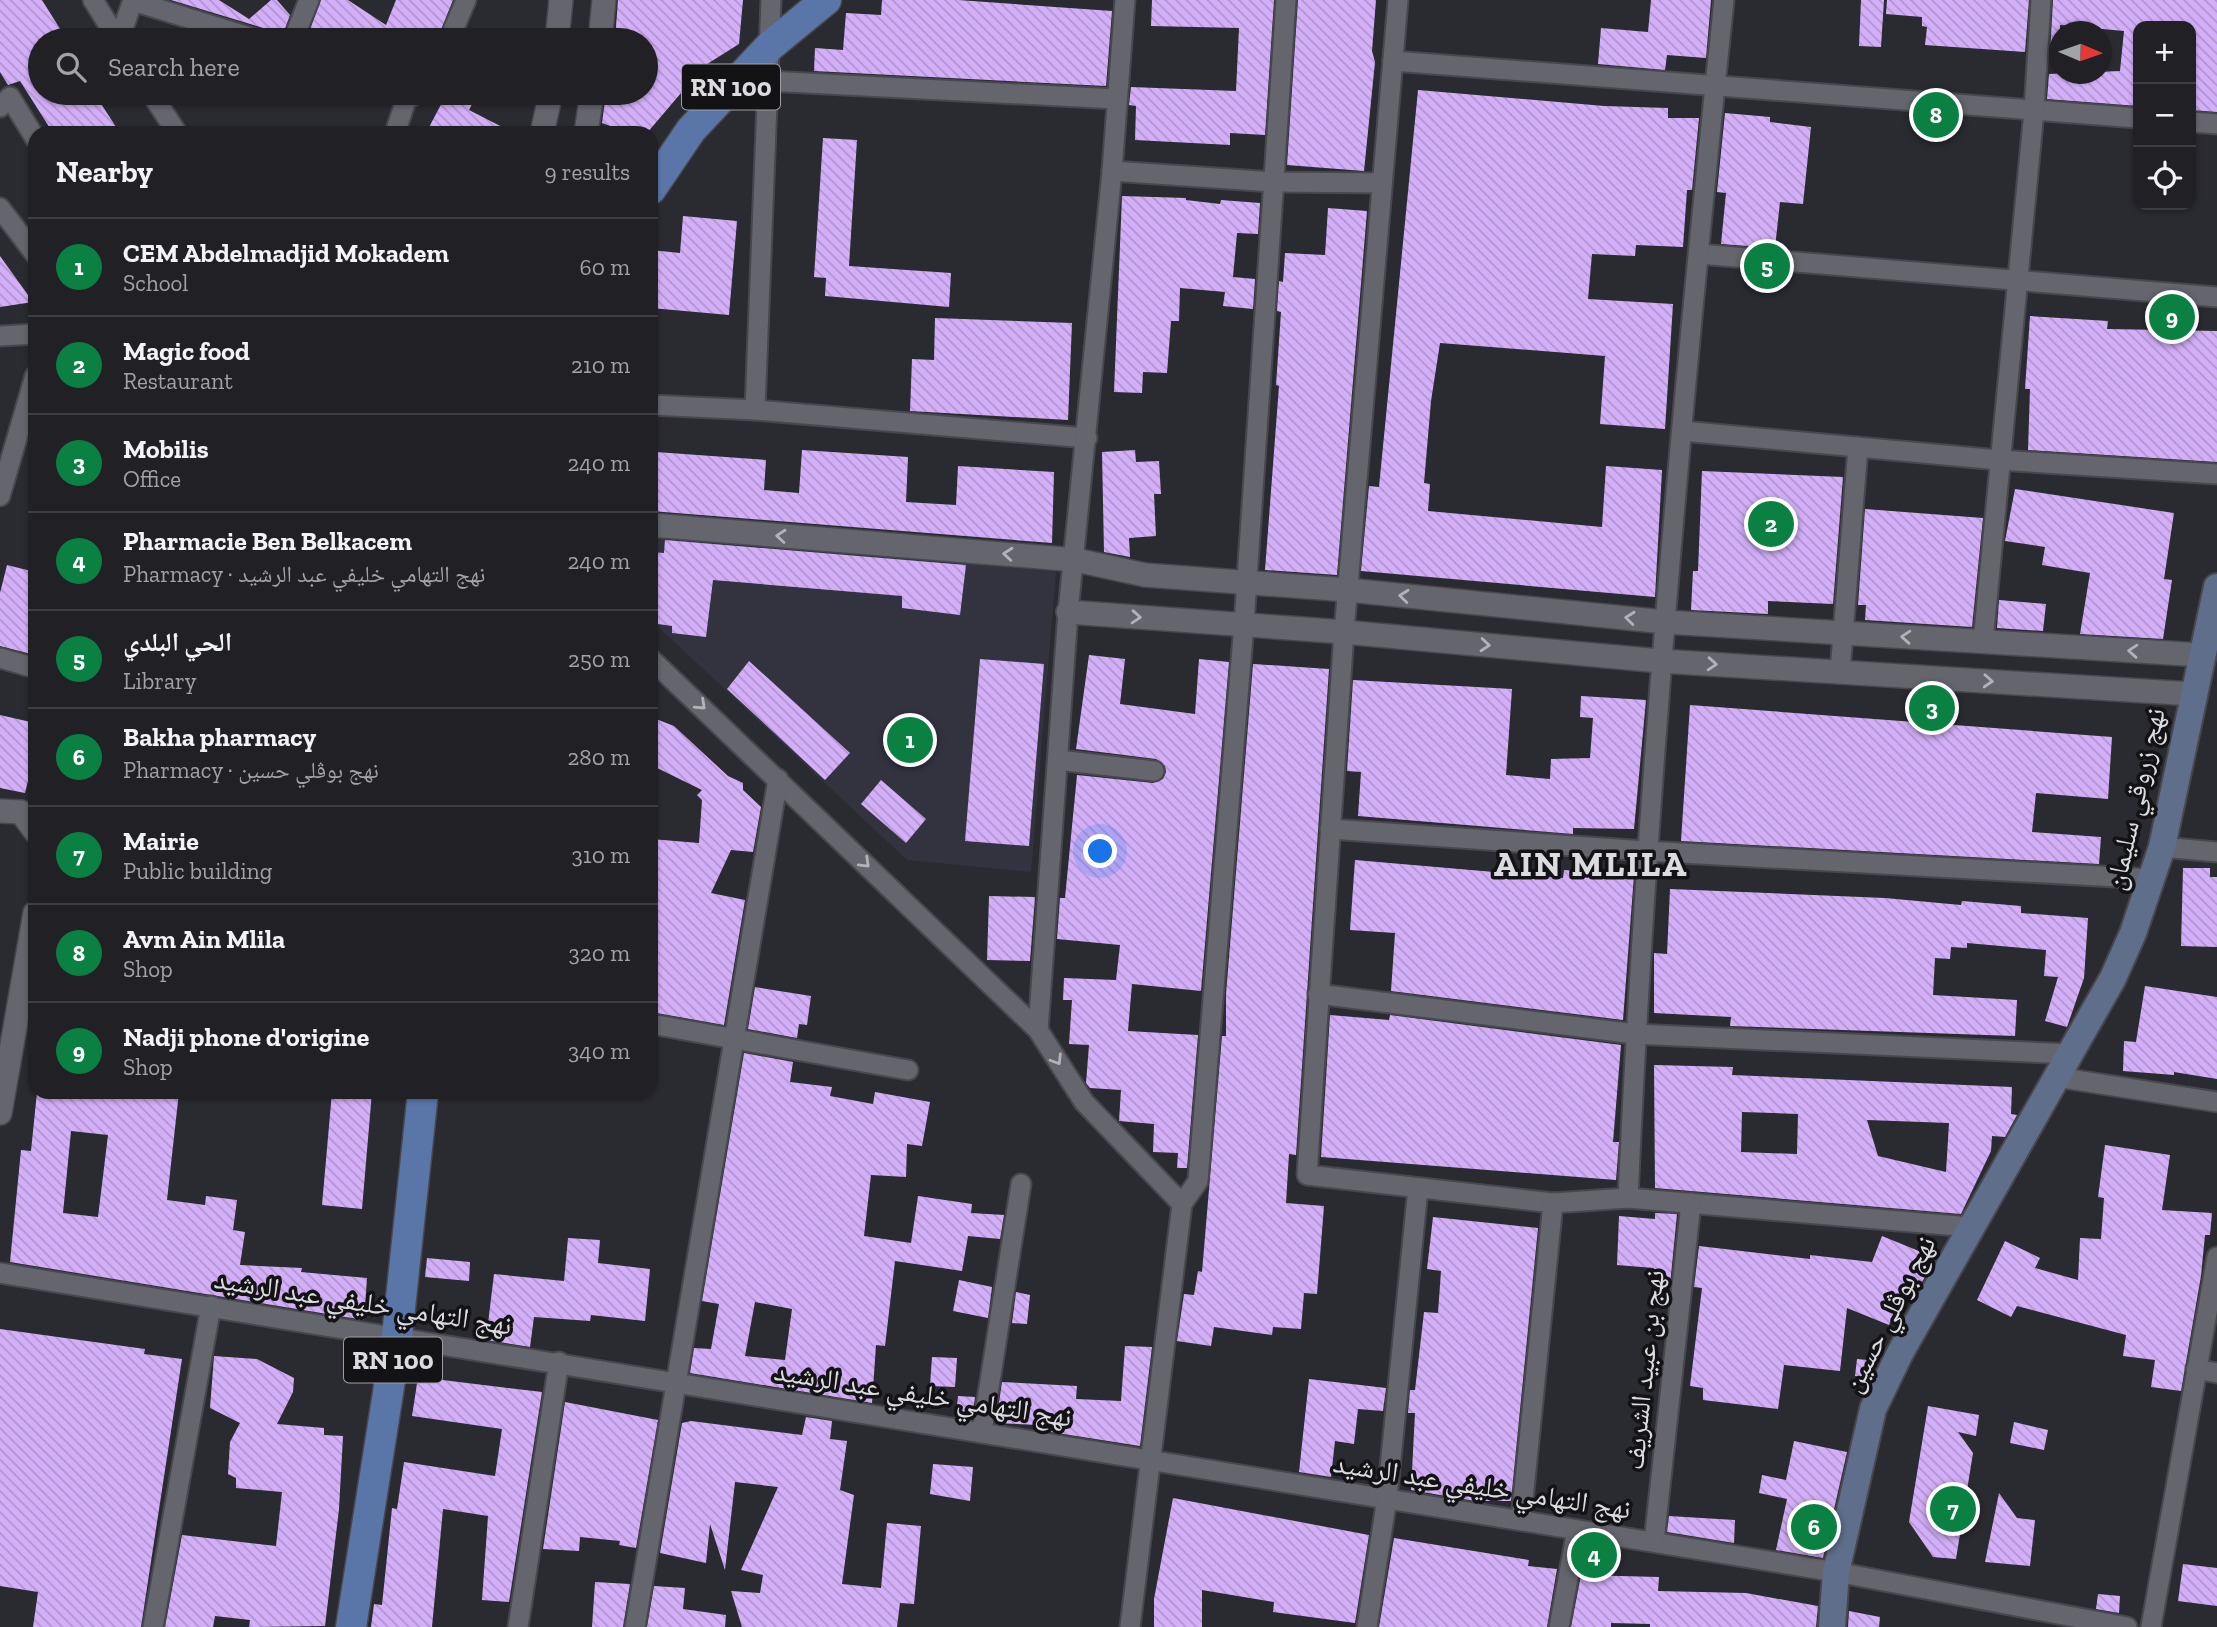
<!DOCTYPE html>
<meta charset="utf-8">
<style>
:root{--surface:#202025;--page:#2d2d32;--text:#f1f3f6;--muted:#a2a3a7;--line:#3d3e42;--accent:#0b8043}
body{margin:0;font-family:"Zilla Slab","Noto Naskh Arabic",serif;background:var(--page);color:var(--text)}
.controls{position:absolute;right:21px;top:21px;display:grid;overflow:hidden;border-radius:14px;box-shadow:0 2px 5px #0004}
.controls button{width:63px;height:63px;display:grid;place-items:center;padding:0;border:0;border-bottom:2px solid var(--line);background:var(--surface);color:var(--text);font:35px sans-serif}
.compass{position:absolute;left:2049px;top:21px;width:63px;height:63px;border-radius:50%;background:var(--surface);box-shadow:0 2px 5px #0004;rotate:92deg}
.you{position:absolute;left:1101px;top:852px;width:24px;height:24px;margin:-18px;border:5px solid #fff;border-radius:50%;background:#1a73e8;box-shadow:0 0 0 10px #1a73e833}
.badge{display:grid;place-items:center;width:46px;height:46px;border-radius:50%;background:var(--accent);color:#fff;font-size:23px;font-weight:700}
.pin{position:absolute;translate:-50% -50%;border:4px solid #fff;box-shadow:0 2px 7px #0006}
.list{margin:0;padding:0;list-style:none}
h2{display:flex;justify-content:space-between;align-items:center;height:91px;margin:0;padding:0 28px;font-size:30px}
h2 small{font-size:23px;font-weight:400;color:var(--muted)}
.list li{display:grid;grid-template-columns:46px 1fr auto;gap:21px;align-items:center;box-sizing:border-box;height:98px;padding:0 28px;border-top:2px solid var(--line)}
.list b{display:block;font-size:26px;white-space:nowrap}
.list p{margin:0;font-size:23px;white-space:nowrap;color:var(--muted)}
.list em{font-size:23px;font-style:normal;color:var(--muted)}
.icon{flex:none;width:38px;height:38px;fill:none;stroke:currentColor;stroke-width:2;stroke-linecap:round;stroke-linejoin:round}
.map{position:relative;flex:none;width:2217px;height:1627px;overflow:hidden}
.search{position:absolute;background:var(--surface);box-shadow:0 2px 5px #0004;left:28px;top:28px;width:630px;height:77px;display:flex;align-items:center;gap:18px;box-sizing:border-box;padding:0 24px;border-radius:38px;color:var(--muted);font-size:26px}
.panel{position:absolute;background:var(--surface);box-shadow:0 2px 5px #0004;left:28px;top:126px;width:630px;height:973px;border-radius:21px}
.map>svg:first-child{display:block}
</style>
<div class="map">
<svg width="2217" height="1627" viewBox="0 0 2217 1627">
<defs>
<pattern id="building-back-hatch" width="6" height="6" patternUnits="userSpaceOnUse" patternTransform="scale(1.75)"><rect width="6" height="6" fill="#d4aff9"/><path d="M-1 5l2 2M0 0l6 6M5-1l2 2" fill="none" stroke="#b094cc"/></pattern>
</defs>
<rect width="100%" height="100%" fill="#2a2a31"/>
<!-- built -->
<polygon fill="#333340" points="656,532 1056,572 1031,872 907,860 651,620 651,569"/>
<!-- building -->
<g fill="url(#building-back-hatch)" fill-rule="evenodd">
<polygon points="0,0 42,0 67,40 40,40 40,93 94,93 120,133 53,133 20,81 8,85 0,72"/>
<polygon points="171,0 219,0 249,19 271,0 277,0 290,15 281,40 271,40 268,32 263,28"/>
<polygon points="321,0 348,0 386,25 396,0 453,0 437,40 306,40"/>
<polygon points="618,0 743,0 739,44 704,66 647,133 629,133 602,123 606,93 646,93 646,40 615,40"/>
<polygon points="882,0 958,0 1112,11 1106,86 814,71 815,48 843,50 846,13 881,15"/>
<polygon points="1152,0 1274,0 1265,135 1230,133 1230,145 1135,140 1136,106 1129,105 1131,87 1236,91 1239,28 1151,26"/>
<polygon points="1298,0 1376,0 1372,51 1375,62 1364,171 1287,165"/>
<polygon points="1651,0 1711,0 1706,58 1667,55 1665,70 1598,64 1601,28 1648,32"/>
<polygon points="1861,0 1884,0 1881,47 1859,46"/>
<polygon points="1887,0 2029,0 2025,52 1925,45 1927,27 1922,26 1922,17 1886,14"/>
<polygon points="2053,0 2217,0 2217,112 2191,110 2191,26 2138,26 2138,106 2047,99 2049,74 2120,71 2124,31 2060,25 2060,55 2050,54"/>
<polygon points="1418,90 1604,106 1668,108 1668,118 1699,118 1692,190 1687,190 1683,247 1636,245 1635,256 1592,254 1588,299 1673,304 1665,429 1600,424 1605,356 1440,343 1431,401 1424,483 1430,484 1428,511 1602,527 1606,466 1662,470 1655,597 1361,571 1369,486 1379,487"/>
<polygon points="447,93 478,93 469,110 514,133 426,133"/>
<polygon points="1725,113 1770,117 1770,122 1811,127 1803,204 1780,202 1775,248 1721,244 1726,193 1717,192"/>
<polygon points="823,138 857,140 849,266 951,273 949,307 825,296 826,278 814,277"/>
<polygon points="1122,196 1186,198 1186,200 1220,204 1221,200 1260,203 1258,234 1237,233 1233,277 1255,279 1253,309 1223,306 1225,292 1180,288 1179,321 1171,321 1167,373 1143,372 1142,393 1114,392"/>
<polygon points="1328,208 1367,211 1337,575 1265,570 1279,386 1276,385 1281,312 1277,311 1279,281 1283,282 1285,253 1325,255"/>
<polygon points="683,216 737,221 729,315 651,308 651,250 680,253"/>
<polygon points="0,256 33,302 0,307"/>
<polygon points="2030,316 2108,321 2107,329 2217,331 2217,462 2028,450 2030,389 2025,389"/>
<polygon points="935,318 1072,323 1068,420 910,411 912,359 934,360"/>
<polygon points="802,450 908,457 906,502 956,505 958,466 1054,472 1052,543 651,511 656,452 766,460 764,490 799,493"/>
<polygon points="1135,450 1136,462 1159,461 1161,494 1154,494 1156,536 1129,538 1130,557 1104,552 1102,452"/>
<polygon points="1702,471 1843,477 1833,604 1768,601 1768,614 1691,610 1693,571 1698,571"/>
<polygon points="2015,489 2174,513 2164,579 2172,580 2163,639 2080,634 2090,573 2042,565 2045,547 2005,541"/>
<polygon points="1865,509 1983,518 1972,627 1865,620 1866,605 1858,605"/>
<polygon points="665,540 966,565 960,615 902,608 902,596 713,580 706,637 672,633 672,626 651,623 651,552 664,553"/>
<polygon points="7,565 35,572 35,655 0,646 0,593"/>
<polygon points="1999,600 2046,604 2043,631 1997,628"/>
<polygon points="1089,655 1125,659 1120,704 1195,714 1199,659 1229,662 1201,991 1132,984 1128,1031 1198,1035 1187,1168 1177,1168 1178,1153 1153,1152 1154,1124 1119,1121 1121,1090 1090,1088 1086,1083 1089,1045 1069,1044 1072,1000 1063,1000 1064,978 1116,980 1120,945 1057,939 1060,898 1065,898 1077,775 1153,783 1163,779 1166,772 1165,766 1156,759 1076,749"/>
<polygon points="980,659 1044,664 1029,846 965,841"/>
<polygon points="749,661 850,753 825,780 727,689"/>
<polygon points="1253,664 1329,669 1296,1155 1289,1154 1286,1203 1324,1206 1317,1294 1304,1293 1301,1329 1273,1327 1272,1335 1214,1327 1211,1346 1177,1341 1184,1294 1194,1295 1198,1271 1202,1272 1222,1036 1226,1036 1226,994"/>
<polygon points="1353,680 1512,689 1506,775 1550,779 1551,759 1590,758 1593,718 1580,717 1581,696 1646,700 1634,829 1573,828 1573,834 1358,816 1361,772 1347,771"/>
<polygon points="1690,705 2112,737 2108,799 2036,793 2032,832 2101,837 2099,864 1681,841"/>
<polygon points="0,715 35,723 35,774 30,773 25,793 0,788"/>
<polygon points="651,717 674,726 728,776 743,783 743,790 761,807 753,852 731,850 711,893 745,900 724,1025 651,1012 651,839 699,843 702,800 697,795 702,790 651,765"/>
<polygon points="881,780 926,819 906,843 861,804"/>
<polygon points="1355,860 1563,878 1564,870 1634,875 1623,1020 1391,991 1395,933 1350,930"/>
<polygon points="2183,868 2210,868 2210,877 2217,877 2217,947 2181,946"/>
<polygon points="1670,889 1885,898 1961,905 1962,901 2021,906 2021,913 2088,918 2084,978 2067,1027 2045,1021 2058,977 2044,976 2046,950 1967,943 1967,948 1951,947 1950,959 1935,958 1933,995 2017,1000 2015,1036 1730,1026 1731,1017 1654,1013 1654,953 1667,954"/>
<polygon points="989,896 1035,897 1030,961 987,960"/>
<polygon points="2145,986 2217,997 2217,1079 2174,1072 2174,1075 2123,1071 2124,1041 2136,1042"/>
<polygon points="755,987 811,996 807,1025 799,1024 797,1038 748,1029"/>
<polygon points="1330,1015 1389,1020 1390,1015 1621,1045 1613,1142 1619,1142 1616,1180 1321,1157"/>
<path d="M744,1053L793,1062L790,1082L832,1087L830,1096L873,1104L875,1092L930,1102L922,1146L907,1144L906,1177L871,1175L864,1236L911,1243L918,1196L972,1204L971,1213L1004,1215L1000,1239L968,1236L962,1271L895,1261L885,1346L876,1345L872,1403L690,1373L694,1348L711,1349L719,1304L702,1301ZM755,1302L792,1309L785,1360L745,1356Z"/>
<path d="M1654,1065L1733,1067L1732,1075L2012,1087L2011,1114L2017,1115L2005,1137L1992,1136L1991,1151L1961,1214L1655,1188ZM1742,1112L1798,1114L1797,1154L1741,1152ZM1867,1120L1949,1123L1946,1172L1878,1156Z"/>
<path d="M37,1092H179L167,1200L205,1205L206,1196L237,1200L233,1230L245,1232L240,1265L302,1268L301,1272L367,1278L364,1320L10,1262L21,1150L31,1151ZM71,1131L108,1135L98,1217L63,1213Z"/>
<polygon points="332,1092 372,1092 362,1209 322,1205"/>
<polygon points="2105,1145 2170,1155 2162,1210 2212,1213 2210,1235 2205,1235 2201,1276 2181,1391 2151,1387 2155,1360 2123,1356 2126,1335 2017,1306 2011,1317 1977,1300 2005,1241 2040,1258 2035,1268 2078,1280 2080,1238 2101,1239 2104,1198 2098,1197"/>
<polygon points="1655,1213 1677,1214 1670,1285 1653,1284 1654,1268 1617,1265 1619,1216 1655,1219"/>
<polygon points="1433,1217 1538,1228 1511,1501 1475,1501 1411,1490 1415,1413 1408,1413 1410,1390 1415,1390 1424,1312 1438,1313 1441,1271 1427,1269"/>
<polygon points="1882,1236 1936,1258 1922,1282 1918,1280 1912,1295 1903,1292 1889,1325 1847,1308 1840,1371 1784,1365 1778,1409 1703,1400 1703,1388 1690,1386 1702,1288 1694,1287 1699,1246 1810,1259 1810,1255 1872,1262"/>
<polygon points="568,1238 600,1240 598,1263 650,1269 645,1321 591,1315 590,1321 534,1317 530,1347 486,1340 494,1274 564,1281"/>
<polygon points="427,1258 470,1262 469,1281 425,1277"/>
<polygon points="959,1280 992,1287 988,1318 953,1311"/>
<polygon points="1016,1292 1030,1295 1027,1324 1012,1323"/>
<polygon points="0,1329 145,1349 144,1354 182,1359 141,1627 33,1627 38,1592 0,1586"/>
<polygon points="1125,1346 1152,1347 1140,1446 1038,1430 1038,1425 996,1423 1002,1382 1077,1386 1076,1399 1121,1401"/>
<polygon points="214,1356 257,1359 294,1378 293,1392 277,1424 324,1428 324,1435 343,1436 339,1509 325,1626 249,1627 250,1620 215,1616 213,1627 165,1627 182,1535 276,1546 282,1492 236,1488 236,1478 228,1474 230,1442 240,1423 210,1408"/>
<polygon points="932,1357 957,1358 955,1387 930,1386"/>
<polygon points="1857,1359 1879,1361 1870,1378 1855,1376"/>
<polygon points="418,1377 542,1392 509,1602 482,1600 488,1516 443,1509 432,1627 371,1627 374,1604 382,1605 392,1508 397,1509 404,1462 495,1476 502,1429 412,1416"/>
<polygon points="1309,1379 1386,1388 1383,1411 1358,1409 1354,1444 1335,1441 1331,1477 1299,1472"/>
<polygon points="958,1396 975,1397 972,1419 956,1416"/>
<polygon points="565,1402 658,1420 636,1548 619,1545 620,1541 580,1537 579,1551 543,1549"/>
<polygon points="1928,1406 1979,1415 1976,1436 1958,1432 1973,1453 1956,1559 1933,1557 1909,1522"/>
<polygon points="806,1417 832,1421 830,1439 847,1441 840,1490 854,1495 842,1584 881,1588 887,1523 921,1526 914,1604 900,1603 897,1627 742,1627 731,1591 760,1593 763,1575 741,1570 778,1487 735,1482 725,1570 710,1524 706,1563 660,1553 682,1423 691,1421 802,1435"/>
<polygon points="2014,1422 2048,1430 2044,1450 2010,1443"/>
<polygon points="1794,1441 1847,1452 1823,1558 1776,1550 1787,1499 1759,1493 1762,1475 1786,1480"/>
<polygon points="933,1464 973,1467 970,1501 930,1494"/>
<polygon points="1999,1493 2017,1518 2035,1520 2030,1566 1985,1562"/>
<polygon points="1173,1498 1369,1535 1355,1623 1273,1612 1274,1602 1202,1590 1202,1627 1154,1627 1154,1599"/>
<polygon points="1669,1516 1735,1520 1734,1543 1667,1532"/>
<polygon points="1394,1538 1529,1560 1528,1566 1557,1569 1547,1627 1379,1627"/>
<polygon points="2183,1564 2217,1568 2217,1606 2178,1601"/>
<polygon points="1581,1575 1659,1577 1658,1591 1746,1593 1818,1606 1816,1627 1650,1627 1650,1624 1611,1623 1611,1627 1571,1627"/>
<polygon points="595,1582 630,1584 623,1627 592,1627"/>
<polygon points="654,1586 685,1588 683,1609 726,1615 725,1627 647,1627"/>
<polygon points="2098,1594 2120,1596 2119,1613 2096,1609"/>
<polygon points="1849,1611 1880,1617 1879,1627 1848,1627"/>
</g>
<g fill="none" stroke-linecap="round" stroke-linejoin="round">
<defs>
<g id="minor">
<polyline points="93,0 118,40"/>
<polyline points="1398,0 1344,632 1307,1175 1553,1203 1628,1198 1970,1227"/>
<polyline points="133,1 259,40"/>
<polyline points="119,40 133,0"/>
<polyline points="293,40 309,0"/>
<polyline points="449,40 466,0"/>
<polyline points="1393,61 2138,118"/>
<polyline points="768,81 1116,99"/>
<polyline points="151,93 177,133"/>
<polyline points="0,107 10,97 35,138"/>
<polyline points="2191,122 2217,124"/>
<polyline points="395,133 406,100 417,93"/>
<polyline points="1112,171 1274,182 1382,183"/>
<polyline points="0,208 35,254"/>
<polyline points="1699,254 2217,297"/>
<polyline points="0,336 35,334"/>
<polyline points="651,405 755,410 1087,438"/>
<polyline points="755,410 771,0"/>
<polyline points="1682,431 1999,460 2217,474"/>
<polyline points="0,496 35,376"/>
<polyline points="1983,642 2034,111 2041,0"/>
<polyline points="0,658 35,668"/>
<polyline points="651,659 1038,1030 1084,1102 1182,1204"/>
<polyline points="1840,672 1858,447"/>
<polyline points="1058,760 1154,771"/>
<polyline points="1330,829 1646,851 2152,879"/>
<polyline points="2162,847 2217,852"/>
<polyline points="1318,994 1635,1034 2070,1054"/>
<polyline points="651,1024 908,1070"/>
<polyline points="1038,1030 1068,612 1112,171 1125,0"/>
<polyline points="2056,1077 2217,1102"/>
<path d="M1628,1198C1646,797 1682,399 1724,0"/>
<polyline points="0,1273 1836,1572 2127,1627"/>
<polyline points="2196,1369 2217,1373"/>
<polyline points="982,1432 1021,1184"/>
<polyline points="1521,1520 1553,1203"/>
<polyline points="1654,1542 1691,1203"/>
<polyline points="153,1627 211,1306"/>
<polyline points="518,1627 559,1362"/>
<polyline points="635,1627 778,779"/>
<polyline points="1130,1627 1182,1204 1198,1181 1244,624 1286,0"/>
<polyline points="1367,1627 1387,1498 1418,1188"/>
<polyline points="1559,1627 1577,1530"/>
<polyline points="2151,1627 2217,1257"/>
</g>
<g id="tertiary">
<polyline points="557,40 561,0"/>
<polyline points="600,40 604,0"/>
<polyline points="542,133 551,93"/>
<polyline points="586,133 592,93"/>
<polyline points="651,525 1076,560 1145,575 1348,590 1665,622 2201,655"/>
<polyline points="1068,612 1344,632 1660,661 2193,694"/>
<polyline points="0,811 21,812 35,831"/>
<polyline points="0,1113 35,913"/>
</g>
<polyline id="secondary" points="1832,1627 1836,1572 1873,1409 1900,1353 2113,978 2133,933 2162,847 2217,587"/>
<g id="primary">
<polyline points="651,189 691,130 770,46 826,0"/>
<polyline points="351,1627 397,1336 423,1092"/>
</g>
</defs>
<!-- minor casing -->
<use href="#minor" stroke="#47474d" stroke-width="23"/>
<!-- tertiary casing -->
<use href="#tertiary" stroke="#47474d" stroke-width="26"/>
<!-- secondary casing -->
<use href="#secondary" stroke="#47474d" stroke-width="30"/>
<!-- primary casing -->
<use href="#primary" stroke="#47474d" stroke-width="33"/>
<!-- minor -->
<use href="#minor" stroke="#65656e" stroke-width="19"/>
<!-- tertiary -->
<use href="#tertiary" stroke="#65656e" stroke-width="23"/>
<!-- secondary -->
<use href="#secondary" stroke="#5f6e8b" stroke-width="26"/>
<!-- primary -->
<use href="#primary" stroke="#5a76a9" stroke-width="30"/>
</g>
<!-- one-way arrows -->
<defs><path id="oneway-chevron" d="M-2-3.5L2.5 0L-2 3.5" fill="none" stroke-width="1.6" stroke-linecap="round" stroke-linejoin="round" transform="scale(1.75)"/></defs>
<g stroke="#b2b2b8">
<use href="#oneway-chevron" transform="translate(781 536) rotate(-175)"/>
<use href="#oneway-chevron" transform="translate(1008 554) rotate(-175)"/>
<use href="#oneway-chevron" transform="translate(1404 596) rotate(-174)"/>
<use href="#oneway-chevron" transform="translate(1136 617) rotate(4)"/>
<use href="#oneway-chevron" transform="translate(1630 618) rotate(-174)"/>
<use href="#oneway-chevron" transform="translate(1906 637) rotate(-176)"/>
<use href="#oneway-chevron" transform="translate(1485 645) rotate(5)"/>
<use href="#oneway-chevron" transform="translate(2133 651) rotate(-176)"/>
<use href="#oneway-chevron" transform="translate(1712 664) rotate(4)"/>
<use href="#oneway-chevron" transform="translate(1988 681) rotate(3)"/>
<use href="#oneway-chevron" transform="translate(701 705) rotate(43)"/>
<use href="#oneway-chevron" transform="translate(865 863) rotate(44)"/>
<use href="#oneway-chevron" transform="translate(1057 1060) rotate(58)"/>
</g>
<g text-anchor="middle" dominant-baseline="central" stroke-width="7" stroke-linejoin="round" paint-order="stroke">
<!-- shield labels -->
<g fill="#131316" stroke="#9f9fa3" stroke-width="2">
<rect x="682" y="64.5" width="98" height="45" rx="5"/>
<rect x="344" y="1337.5" width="98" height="45" rx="5"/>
</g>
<g font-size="26" font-weight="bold" fill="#dbdbe0">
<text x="731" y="87">RN 100</text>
<text x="393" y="1360">RN 100</text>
</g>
<!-- street labels -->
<g font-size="28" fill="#dbdbe0" stroke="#131316">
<text transform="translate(2135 799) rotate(-77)">نهج زروقي سليمان</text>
<text transform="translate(363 1302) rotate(9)">نهج التهامي خليفي عبد الرشيد</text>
<text transform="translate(1889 1314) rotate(-63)">نهج بوڨلي حسين</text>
<text transform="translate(1644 1370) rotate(-84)">نهج بن عبيد الشريف</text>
<text transform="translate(923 1394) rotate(9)">نهج التهامي خليفي عبد الرشيد</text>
<text transform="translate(1482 1486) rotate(9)">نهج التهامي خليفي عبد الرشيد</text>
</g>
<!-- district labels -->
<g font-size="35" font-weight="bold" letter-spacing="2" fill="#dbdbe0" stroke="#131316">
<text x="1591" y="864">AIN MLILA</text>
</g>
</g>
</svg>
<div class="controls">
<button>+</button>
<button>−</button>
<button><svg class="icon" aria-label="locate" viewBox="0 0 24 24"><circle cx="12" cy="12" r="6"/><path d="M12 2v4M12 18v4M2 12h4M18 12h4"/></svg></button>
</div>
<svg class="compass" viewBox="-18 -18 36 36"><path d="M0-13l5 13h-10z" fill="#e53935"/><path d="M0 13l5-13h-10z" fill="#a2a3a7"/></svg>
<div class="you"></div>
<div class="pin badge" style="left:910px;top:740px">1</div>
<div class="pin badge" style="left:1771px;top:524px">2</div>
<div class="pin badge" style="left:1932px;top:708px">3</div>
<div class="pin badge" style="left:1594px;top:1555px">4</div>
<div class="pin badge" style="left:1767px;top:266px">5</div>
<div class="pin badge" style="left:1814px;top:1527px">6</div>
<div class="pin badge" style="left:1953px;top:1509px">7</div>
<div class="pin badge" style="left:1936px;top:115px">8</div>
<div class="pin badge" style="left:2172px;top:317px">9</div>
<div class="search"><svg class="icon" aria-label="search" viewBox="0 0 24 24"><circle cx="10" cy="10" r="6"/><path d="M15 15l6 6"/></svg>Search here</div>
<section class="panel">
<h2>Nearby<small>9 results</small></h2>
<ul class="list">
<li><span class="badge">1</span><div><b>CEM Abdelmadjid Mokadem</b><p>School</p></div><em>60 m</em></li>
<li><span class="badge">2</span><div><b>Magic food</b><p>Restaurant</p></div><em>210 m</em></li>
<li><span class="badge">3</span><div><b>Mobilis</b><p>Office</p></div><em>240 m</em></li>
<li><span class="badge">4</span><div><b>Pharmacie Ben Belkacem</b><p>Pharmacy · نهج التهامي خليفي عبد الرشيد</p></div><em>240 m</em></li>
<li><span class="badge">5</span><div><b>الحي البلدي</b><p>Library</p></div><em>250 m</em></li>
<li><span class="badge">6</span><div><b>Bakha pharmacy</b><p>Pharmacy · نهج بوڨلي حسين</p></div><em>280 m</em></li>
<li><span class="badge">7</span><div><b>Mairie</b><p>Public building</p></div><em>310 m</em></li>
<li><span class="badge">8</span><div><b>Avm Ain Mlila</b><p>Shop</p></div><em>320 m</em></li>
<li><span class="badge">9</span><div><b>Nadji phone d'origine</b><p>Shop</p></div><em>340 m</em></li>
</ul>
</section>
</div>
